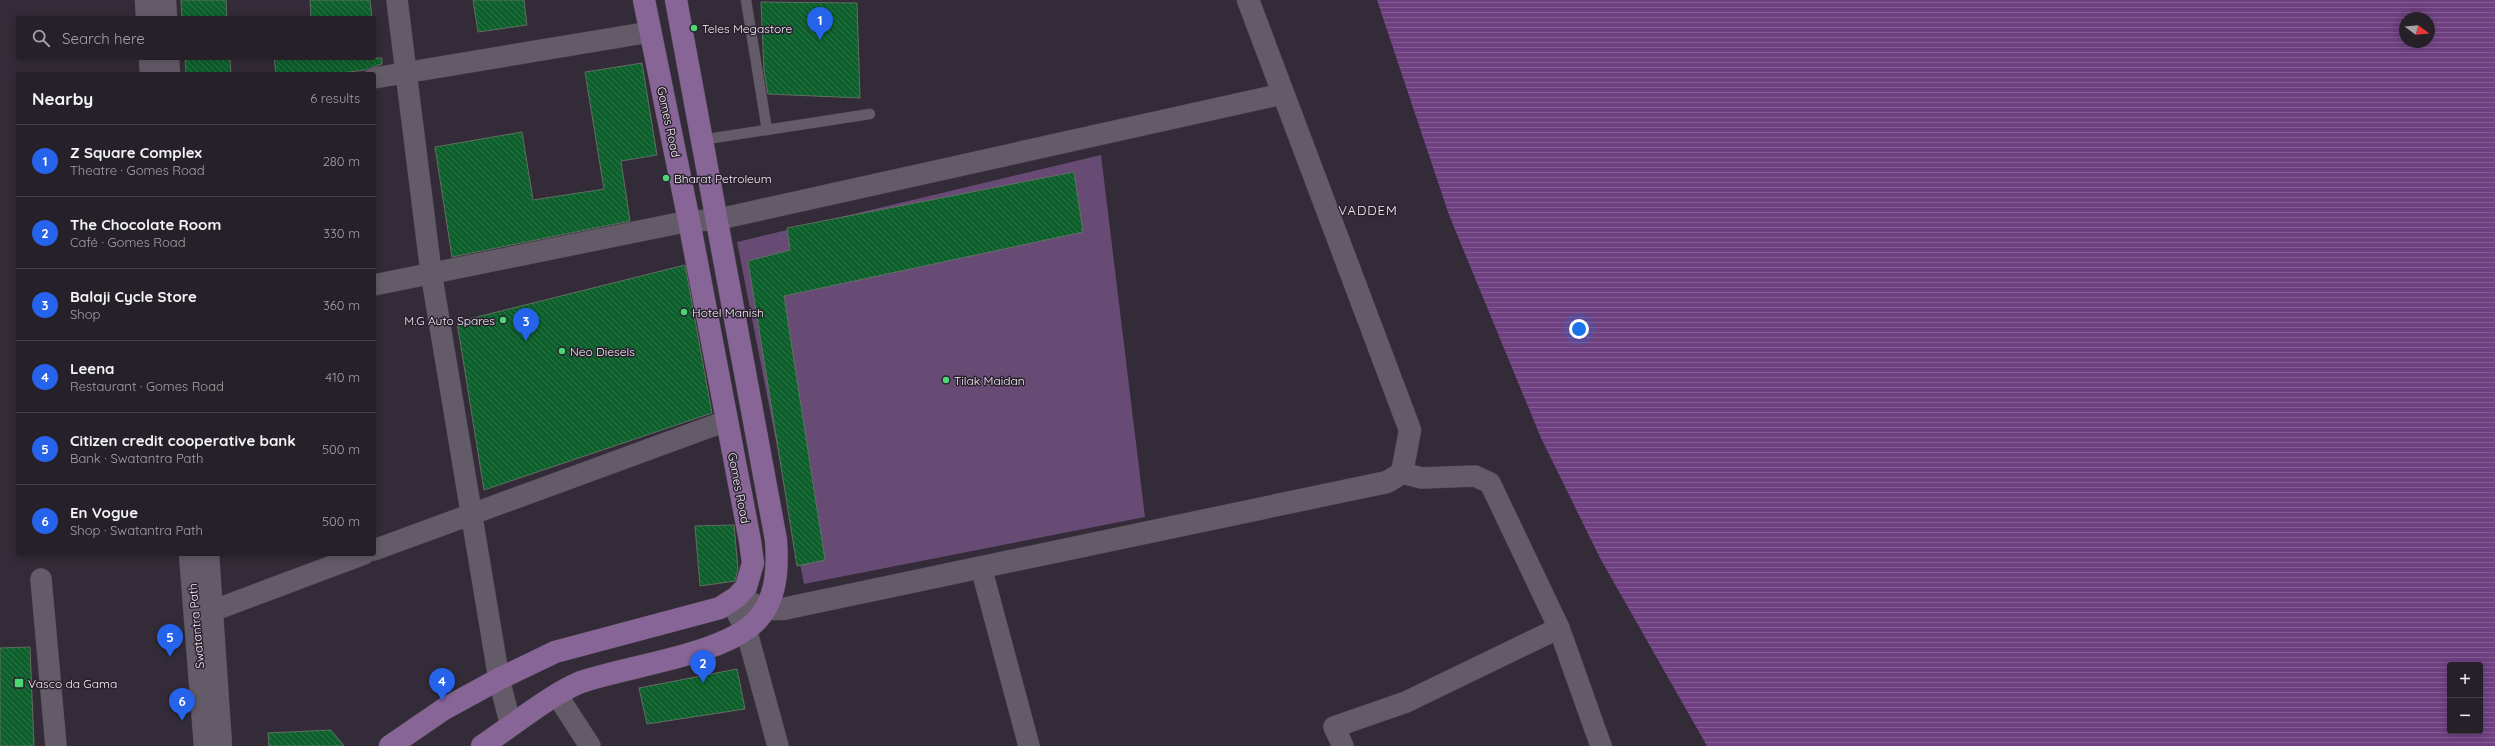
<!DOCTYPE html>
<meta charset="utf-8">
<style>
:root{--surface:#262029;--page:#2e2831;--text:#f1f3f6;--muted:#a4a3a8;--line:#423e46;--accent:#2563eb}
body{margin:0;font-family:Quicksand,sans-serif;background:var(--page);color:var(--text)}
.controls{position:absolute;right:12px;bottom:12px;display:grid;overflow:hidden;border-radius:4px;box-shadow:0 2px 10px #0003}
.controls button{width:36px;height:36px;display:grid;place-items:center;padding:0;border:0;border-bottom:1px solid var(--line);background:var(--surface);color:var(--text);font:20px sans-serif}
.compass{position:absolute;left:2399px;top:12px;width:36px;height:36px;border-radius:50%;background:var(--surface);box-shadow:0 2px 10px #0003;rotate:106deg}
.you{position:absolute;left:1579px;top:329px;width:14px;height:14px;margin:-10px;border:3px solid #fff;border-radius:50%;background:#1a73e8;box-shadow:0 0 0 6px #1a73e833}
.badge{display:grid;place-items:center;width:26px;height:26px;border-radius:50%;background:var(--accent);color:#fff;font-size:13px;font-weight:700}
.pin{position:absolute;translate:-50% -33px;filter:drop-shadow(0 1px 2px #0008)}
.pin::after{content:'';position:absolute;top:21px;width:14px;height:12px;background:inherit;clip-path:polygon(0 0,100% 0,50% 100%)}
.list{margin:0;padding:0;list-style:none}
h2{display:flex;justify-content:space-between;align-items:center;height:52px;margin:0;padding:0 16px;font-size:17px}
h2 small{font-size:13px;font-weight:400;color:var(--muted)}
.list li{display:grid;grid-template-columns:26px 1fr auto;gap:12px;align-items:center;box-sizing:border-box;height:72px;padding:0 16px;border-top:1px solid var(--line)}
.list b{display:block;font-size:15px;white-space:nowrap}
.list p{margin:0;font-size:13px;white-space:nowrap;color:var(--muted)}
.list em{font-size:13px;font-style:normal;color:var(--muted)}
.icon{flex:none;width:22px;height:22px;fill:none;stroke:currentColor;stroke-width:2;stroke-linecap:round;stroke-linejoin:round}
.map{position:relative;flex:none;width:2495px;height:746px;overflow:hidden}
.search{position:absolute;background:var(--surface);box-shadow:0 2px 10px #0003;left:16px;top:16px;width:360px;height:44px;display:flex;align-items:center;gap:10px;box-sizing:border-box;padding:0 14px;border-radius:4px;color:var(--muted);font-size:15px}
.panel{position:absolute;background:var(--surface);box-shadow:0 2px 10px #0003;left:16px;top:72px;width:360px;height:484px;border-radius:4px}
.map>svg:first-child{display:block}
</style>
<div class="map">
<svg width="2495" height="746" viewBox="0 0 2495 746">
<defs>
<pattern id="water-rules" width="6" height="5" patternUnits="userSpaceOnUse"><rect width="6" height="5" fill="#6e4080"/><path d="M0 2.5h6" fill="none" stroke="#835c93"/></pattern>
<pattern id="building-back-hatch" width="6" height="6" patternUnits="userSpaceOnUse"><rect width="6" height="6" fill="#0d5f2b"/><path d="M-1 5l2 2M0 0l6 6M5-1l2 2" fill="none" stroke="#31764a"/></pattern>
</defs>
<rect width="100%" height="100%" fill="#332b37"/>
<!-- green -->
<polygon fill="#684b75" points="1101,155 1145,517 804,584 737,242"/>
<!-- water -->
<path fill="url(#water-rules)" fill-rule="evenodd" d="M1377,0H2495V746H1707L1600,558L1541,438L1449,215ZM2405,18H2429V42H2405ZM2450,665H2480V731H2450Z"/>
<!-- building -->
<g fill="url(#building-back-hatch)" stroke="#616f63">
<polygon points="181,0 226,0 227,18 182,18"/>
<polygon points="310,0 370,0 372,18 311,18"/>
<polygon points="473,0 524,0 527,25 478,32"/>
<polygon points="761,2 857,3 860,98 768,94 764,71"/>
<polygon points="185,58 230,58 231,74 186,74"/>
<polygon points="274,58 382,58 382,64 365,70 333,74 276,74"/>
<polygon points="642,63 657,155 621,161 630,221 452,257 435,147 522,132 533,200 604,189 585,72"/>
<polygon points="1074,172 1083,232 784,296 825,560 797,566 748,261 790,250 787,228"/>
<polygon points="685,265 712,413 484,490 457,322"/>
<polygon points="734,525 738,569 735,581 700,586 695,526"/>
<polygon points="30,647 34,746 0,746 0,648"/>
<polygon points="737,669 745,709 647,724 639,688"/>
<polygon points="331,730 344,746 269,746 268,733"/>
</g>
<g fill="none" stroke-linecap="round" stroke-linejoin="round">
<defs>
<g id="service">
<polyline points="746,0 767,130"/>
<polyline points="701,140 870,114"/>
</g>
<g id="minor">
<polyline points="397,0 431,272 499,679 511,726"/>
<polyline points="374,78 650,32"/>
<polyline points="374,285 689,221 715,220 1282,94"/>
<polyline points="1402,473 1422,478 1475,476 1490,483 1559,628 1601,746"/>
<polyline points="374,550 726,421"/>
<polyline points="981,567 1029,746"/>
<polyline points="41,579 56,746"/>
<polyline points="731,602 746,629 778,746"/>
<polyline points="196,617 364,554"/>
<polyline points="557,695 590,746"/>
<polyline points="1343,746 1334,727 1406,702 1559,628"/>
</g>
<g id="tertiary">
<polyline points="146,0 147,18"/>
<polyline points="165,0 166,18"/>
<polyline points="150,58 151,74"/>
<polyline points="168,58 169,74"/>
<polyline points="190,554 205,746"/>
<polyline points="208,554 221,746"/>
<polyline points="737,597 764,609 783,609 1387,482 1402,473 1410,430 1248,0"/>
</g>
<g id="primary">
<polyline points="390,746 444,709 499,679 555,652 720,608 737,597 746,587 753,563 750,541 689,221 644,0"/>
<path d="M482,746C509,728 553,693 581,682C627,666 722,655 755,622C777,601 778,568 776,540L676,0"/>
</g>
</defs>
<!-- service casing -->
<use href="#service" stroke="#504853" stroke-width="11"/>
<!-- minor casing -->
<use href="#minor" stroke="#504853" stroke-width="22"/>
<!-- tertiary casing -->
<use href="#tertiary" stroke="#504853" stroke-width="23"/>
<!-- primary casing -->
<use href="#primary" stroke="#504853" stroke-width="23"/>
<!-- service -->
<use href="#service" stroke="#645b69" stroke-width="10"/>
<!-- minor -->
<use href="#minor" stroke="#645b69" stroke-width="21"/>
<!-- tertiary -->
<use href="#tertiary" stroke="#645b69" stroke-width="22"/>
<!-- primary -->
<use href="#primary" stroke="#886597" stroke-width="22"/>
</g>
<!-- markers -->
<g fill="#4dd676" stroke="#29212d" stroke-width="1.5">
<circle cx="694" cy="28" r="4"/>
<circle cx="666" cy="178" r="4"/>
<circle cx="684" cy="312" r="4"/>
<circle cx="503" cy="320" r="4"/>
<circle cx="562" cy="351" r="4"/>
<circle cx="946" cy="380" r="4"/>
<rect x="14" y="678" width="10" height="10" rx="2"/>
</g>
<g text-anchor="middle" dominant-baseline="central" stroke-width="3" stroke-linejoin="round" paint-order="stroke">
<!-- poi labels -->
<g font-size="12" fill="#f6f0f9" stroke="#29212d" text-anchor="start">
<text x="702" y="28">Teles Megastore</text>
<text x="674" y="178">Bharat Petroleum</text>
<text x="692" y="312">Hotel Manish</text>
<text x="495" y="320" text-anchor="end">M.G Auto Spares</text>
<text x="570" y="351">Neo Diesels</text>
<text x="954" y="380">Tilak Maidan</text>
<text x="28" y="683">Vasco da Gama</text>
</g>
<!-- street labels -->
<g font-size="12" fill="#f6f0f9" stroke="#29212d">
<text transform="translate(669 122) rotate(78)">Gomes Road</text>
<text transform="translate(739 488) rotate(79)">Gomes Road</text>
<text transform="translate(196 626) rotate(-95)">Swatantra Path</text>
</g>
<!-- neighbourhood labels -->
<g font-size="13" letter-spacing="1" fill="#f6f0f9" stroke="#29212d">
<text x="1368" y="210">VADDEM</text>
</g>
</g>
</svg>
<div class="controls">
<button>+</button>
<button>−</button>
</div>
<svg class="compass" viewBox="-18 -18 36 36"><path d="M0-13l5 13h-10z" fill="#e53935"/><path d="M0 13l5-13h-10z" fill="#a4a3a8"/></svg>
<div class="you"></div>
<div class="pin badge" style="left:820px;top:40px">1</div>
<div class="pin badge" style="left:703px;top:683px">2</div>
<div class="pin badge" style="left:526px;top:341px">3</div>
<div class="pin badge" style="left:442px;top:701px">4</div>
<div class="pin badge" style="left:170px;top:657px">5</div>
<div class="pin badge" style="left:182px;top:721px">6</div>
<div class="search"><svg class="icon" aria-label="search" viewBox="0 0 24 24"><circle cx="10" cy="10" r="6"/><path d="M15 15l6 6"/></svg>Search here</div>
<section class="panel">
<h2>Nearby<small>6 results</small></h2>
<ul class="list">
<li><span class="badge">1</span><div><b>Z Square Complex</b><p>Theatre · Gomes Road</p></div><em>280 m</em></li>
<li><span class="badge">2</span><div><b>The Chocolate Room</b><p>Café · Gomes Road</p></div><em>330 m</em></li>
<li><span class="badge">3</span><div><b>Balaji Cycle Store</b><p>Shop</p></div><em>360 m</em></li>
<li><span class="badge">4</span><div><b>Leena</b><p>Restaurant · Gomes Road</p></div><em>410 m</em></li>
<li><span class="badge">5</span><div><b>Citizen credit cooperative bank</b><p>Bank · Swatantra Path</p></div><em>500 m</em></li>
<li><span class="badge">6</span><div><b>En Vogue</b><p>Shop · Swatantra Path</p></div><em>500 m</em></li>
</ul>
</section>
</div>
